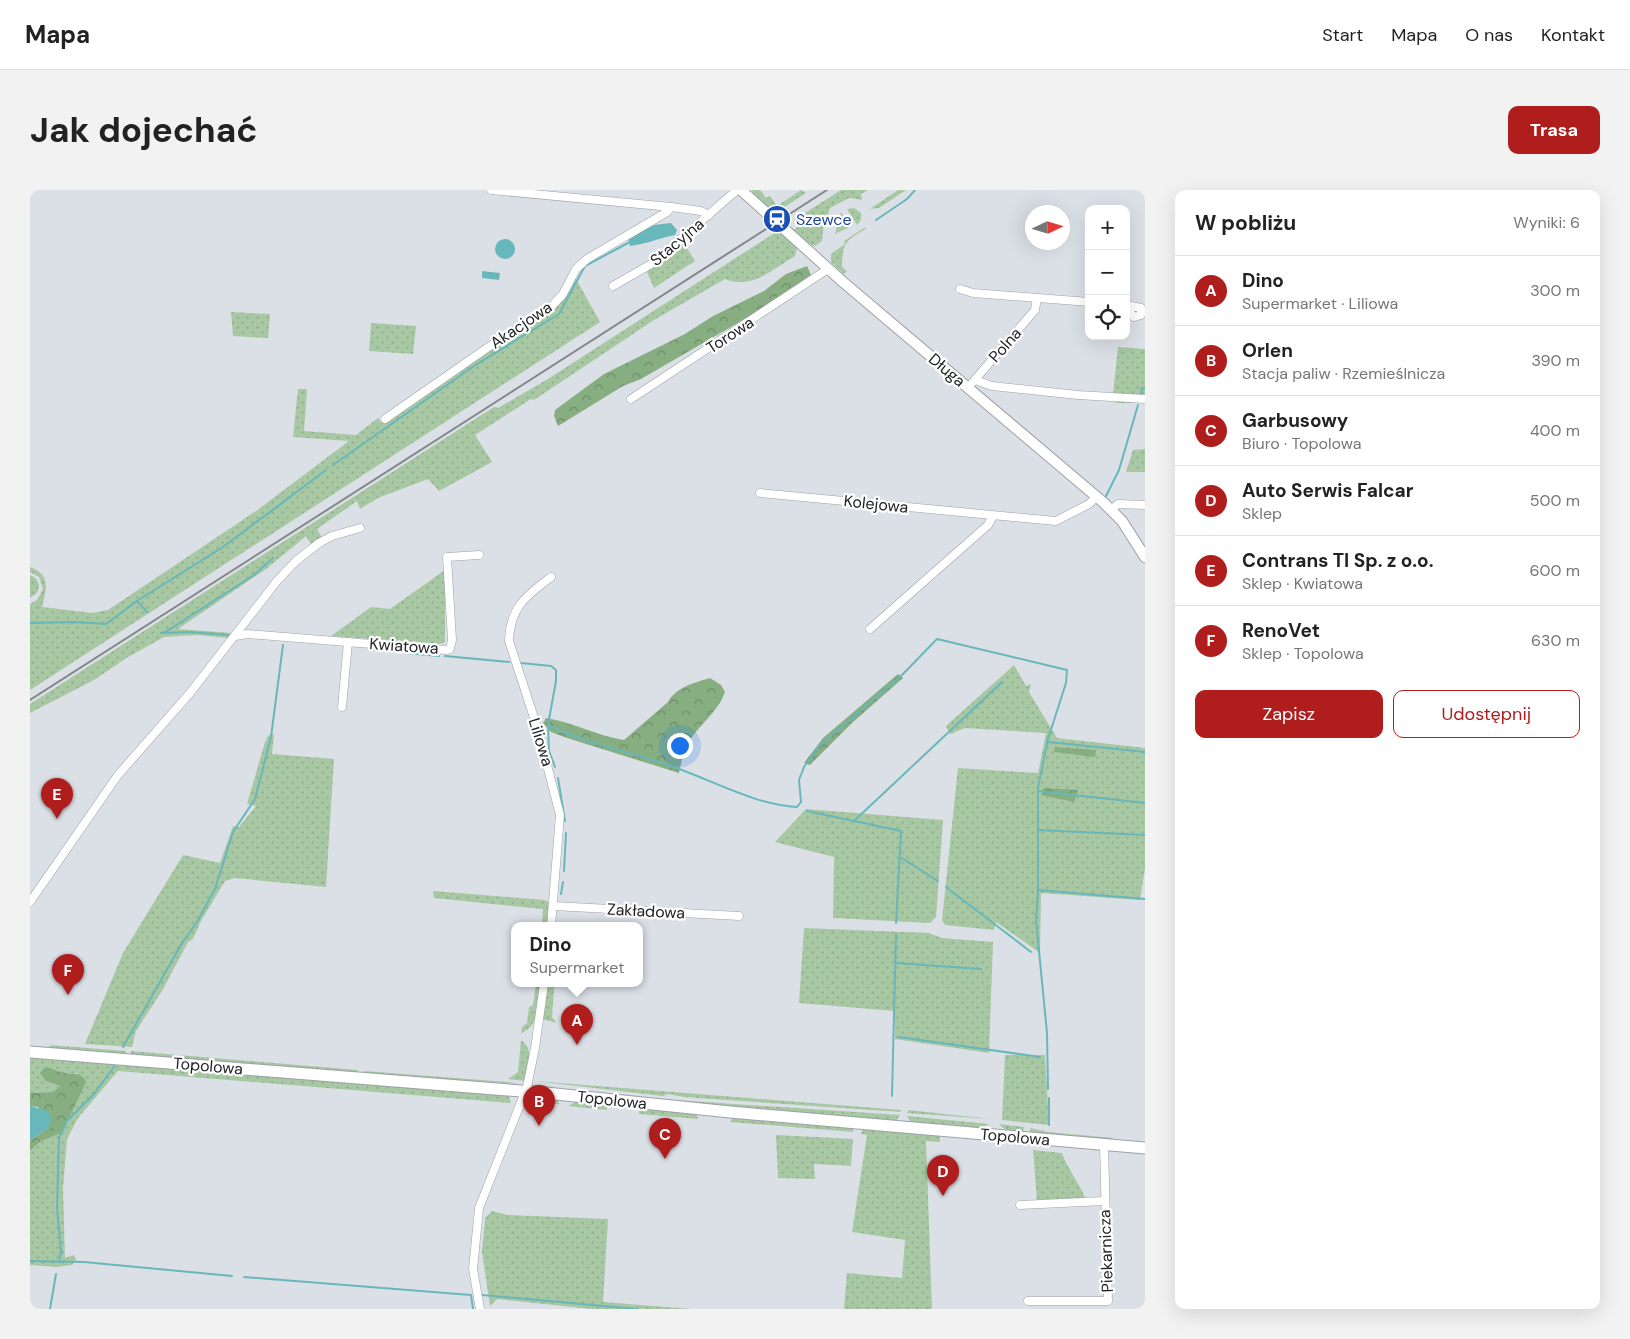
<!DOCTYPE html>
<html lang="pl">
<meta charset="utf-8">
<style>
:root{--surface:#fff;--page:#f2f2f2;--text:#222;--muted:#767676;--line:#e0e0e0;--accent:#af1d1d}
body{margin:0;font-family:"DM Sans",sans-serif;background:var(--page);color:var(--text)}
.controls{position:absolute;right:15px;top:15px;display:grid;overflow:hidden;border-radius:10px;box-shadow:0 5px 20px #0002}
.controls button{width:45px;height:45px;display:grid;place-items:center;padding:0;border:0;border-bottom:1px solid var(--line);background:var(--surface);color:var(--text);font:25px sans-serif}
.compass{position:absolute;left:995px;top:15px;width:45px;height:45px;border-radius:50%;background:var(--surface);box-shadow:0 5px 20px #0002;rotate:86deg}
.you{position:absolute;left:649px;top:555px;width:18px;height:18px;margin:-12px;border:4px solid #fff;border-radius:50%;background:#1a73e8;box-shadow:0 0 0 8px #1a73e833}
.badge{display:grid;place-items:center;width:32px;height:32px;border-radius:50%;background:var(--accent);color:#fff;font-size:16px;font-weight:700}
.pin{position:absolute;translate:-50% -41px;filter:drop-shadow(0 1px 2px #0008)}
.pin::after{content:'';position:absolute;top:26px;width:18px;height:15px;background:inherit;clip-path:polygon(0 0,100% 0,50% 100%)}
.popup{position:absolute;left:481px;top:732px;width:132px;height:65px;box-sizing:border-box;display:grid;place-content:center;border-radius:10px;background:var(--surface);filter:drop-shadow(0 1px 4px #0005);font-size:16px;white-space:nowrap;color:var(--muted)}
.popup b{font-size:19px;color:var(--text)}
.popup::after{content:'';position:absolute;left:50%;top:100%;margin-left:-10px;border:10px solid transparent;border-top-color:var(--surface)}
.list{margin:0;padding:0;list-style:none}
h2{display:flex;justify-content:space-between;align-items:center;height:65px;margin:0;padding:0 20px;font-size:21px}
h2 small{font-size:16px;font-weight:400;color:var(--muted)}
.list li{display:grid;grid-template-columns:32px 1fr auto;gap:15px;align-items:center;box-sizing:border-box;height:70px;padding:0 20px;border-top:1px solid var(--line)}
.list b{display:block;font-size:19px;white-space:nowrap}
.list p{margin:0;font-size:16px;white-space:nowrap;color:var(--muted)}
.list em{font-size:16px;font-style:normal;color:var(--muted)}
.actions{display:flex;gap:10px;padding:15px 20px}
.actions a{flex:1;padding:11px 0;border:1px solid var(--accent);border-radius:10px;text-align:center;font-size:18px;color:var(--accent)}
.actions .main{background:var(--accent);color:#fff}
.icon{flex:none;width:28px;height:28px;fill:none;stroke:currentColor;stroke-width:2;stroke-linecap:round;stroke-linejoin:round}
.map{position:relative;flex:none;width:1115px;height:1119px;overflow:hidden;border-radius:10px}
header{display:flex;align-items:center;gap:30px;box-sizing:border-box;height:70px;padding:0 25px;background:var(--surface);border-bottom:1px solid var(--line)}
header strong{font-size:24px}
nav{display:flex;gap:28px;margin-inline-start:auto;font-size:18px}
.intro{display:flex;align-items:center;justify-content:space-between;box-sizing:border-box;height:120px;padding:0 30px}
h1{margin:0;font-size:35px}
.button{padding:12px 22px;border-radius:10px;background:var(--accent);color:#fff;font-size:18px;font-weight:700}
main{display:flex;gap:30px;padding:0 30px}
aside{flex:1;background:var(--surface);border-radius:10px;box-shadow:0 5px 20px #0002}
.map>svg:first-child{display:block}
</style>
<header>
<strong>Mapa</strong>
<nav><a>Start</a><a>Mapa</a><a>O nas</a><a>Kontakt</a></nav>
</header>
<div class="intro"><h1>Jak dojechać</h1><a class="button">Trasa</a></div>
<main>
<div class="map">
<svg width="1115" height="1119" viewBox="0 0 1115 1119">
<defs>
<pattern id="green-dots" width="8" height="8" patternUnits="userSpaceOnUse" patternTransform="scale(1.25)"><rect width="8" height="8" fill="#a7c8a3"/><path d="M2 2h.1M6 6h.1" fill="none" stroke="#8fac8c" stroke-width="1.8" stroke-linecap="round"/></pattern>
<pattern id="forest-crowns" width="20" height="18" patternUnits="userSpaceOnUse" patternTransform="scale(1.25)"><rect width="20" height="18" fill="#86ae81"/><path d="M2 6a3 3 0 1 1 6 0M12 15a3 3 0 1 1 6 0" fill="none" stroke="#6d8d69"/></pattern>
</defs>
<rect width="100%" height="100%" fill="#dbe0e7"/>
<!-- green -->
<g fill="url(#green-dots)">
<polygon points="722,0 730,0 736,8 740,6 747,16 771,0 776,3 745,23 724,5"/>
<polygon points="811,0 838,0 831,4 832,10 819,8 800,18 796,32 794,32 792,51 785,56 781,55 763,40 768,37 764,30"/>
<polygon points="868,0 876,0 849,18 840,19"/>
<polygon points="824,18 831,23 831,30 827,35 817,19"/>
<polygon points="811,22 820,37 805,44"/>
<path d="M745,38L767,58L765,66C743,79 722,100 695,89L624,130L504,210L501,209L445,245L462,272L409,301L398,289L348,308L330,319L327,311L287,339L292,348L281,354L276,346L236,379L148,439L202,443L198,448L167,445L134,447L98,467L64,490L0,523V514L464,217L468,218L518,189L746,42Z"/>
<path d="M834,38H837C817,50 812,52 812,77L817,81L814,84L801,72V64L815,54L814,51Z"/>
<polygon points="653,52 665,71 624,98 617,82"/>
<path d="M545,87L570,132L0,500V414L7,410L13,399L9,387L0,382V377C22,385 16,400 12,417L62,423L78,420L226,321L319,251L263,247L268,199H277L274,241L326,245L348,228L352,233L529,115Z"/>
<polygon points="201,122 240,124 238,148 203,146"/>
<polygon points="341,133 386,136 383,164 339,161"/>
<polygon points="1088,157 1115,159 1115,213 1086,213 1083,204"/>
<polygon points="1115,259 1115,282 1096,282 1103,260"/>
<polygon points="415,380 415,452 409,454 301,446 341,417 360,419"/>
<path d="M0,385C8,388 11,395 7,403L0,408Z"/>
<polygon points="984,475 996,496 1001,494 999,502 1027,548 1115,558 1115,678 1110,710 1011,703 1010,763 966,732 964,740 915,735 912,730 928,578 1008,583 1016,543 935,538 920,544 916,536"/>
<polygon points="244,544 242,564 304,569 296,697 205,688 195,691 171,731 163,749 158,752 132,801 106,841 102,857 55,854 93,763 153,665 190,673 203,636 209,637 226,616 217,614 235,552 239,545"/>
<polygon points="776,619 913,630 906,727 900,733 803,728 804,667 745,652"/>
<polygon points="403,701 515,710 520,713 518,736 512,736 513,719 404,708"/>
<polygon points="774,738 899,743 912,748 963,752 959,863 865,849 865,821 769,813"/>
<path d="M506,794H510C508,810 510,837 491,843L492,837L497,833L499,817L503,815Z"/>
<polygon points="516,794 527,794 524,797 522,827 527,833 512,829"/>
<path d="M491,850C505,860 498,877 495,891L478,889L488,882Z"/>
<polygon points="19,855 96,861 95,865 21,858"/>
<polygon points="101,861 328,880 328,884 101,865"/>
<polygon points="0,865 479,906 481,913 88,881 48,928 37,949 33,999 35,1068 44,1065 46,1070 42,1075 26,1077 0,1075 0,961 11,951 32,943 42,920 47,883 38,885 18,877 16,891 30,896 23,902 0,903"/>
<polygon points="975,865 1015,865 1019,935 972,930"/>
<polygon points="334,881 478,892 491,894 333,884"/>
<polygon points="504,891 871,920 871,922 654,907 638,904 633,906"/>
<polygon points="504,908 526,909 530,914 496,911"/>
<polygon points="645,910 870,925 866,931 669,915"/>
<polygon points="548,911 574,914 577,916 577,920 538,916"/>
<polygon points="609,917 666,924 668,929 609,924"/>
<polygon points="878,920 961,929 877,923"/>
<polygon points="704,926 823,937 823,942 700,932"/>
<polygon points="877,926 959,934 950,940 882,934"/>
<polygon points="969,934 994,937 993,943 979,943"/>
<polygon points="1000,938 1018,942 1083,948 1083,951 1000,943"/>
<polygon points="833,939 910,946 910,952 896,951 902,1119 814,1119 817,1083 872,1088 875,1050 822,1042 837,945 831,944"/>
<polygon points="746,945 823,949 821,976 784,974 785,989 748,988"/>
<path d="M1003,960L1032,963C1038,980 1049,992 1055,1008L1007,1011Z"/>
<polygon points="462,1021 478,1025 578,1029 573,1112 661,1119 562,1119 467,1109 460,1116 452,1062 455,1028"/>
</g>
<!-- forest -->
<g fill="url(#forest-crowns)">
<polygon points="777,76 781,85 737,116 611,189 593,196 528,236 524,226 525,220 574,184 655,144 683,126 734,101 756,84"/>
<polygon points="868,484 873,488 822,533 780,575 774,573 793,548"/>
<path d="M680,488L691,495L695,502C689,519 677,528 665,543C656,554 652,568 649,583L537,548L521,542L513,533L516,528C543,532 567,546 594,550L638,512C646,497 664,493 680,488Z"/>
<polygon points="1025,557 1066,560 1065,567 1024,562"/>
<polygon points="1013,598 1048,600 1044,612 1011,605"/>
<path d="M18,877C24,879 29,882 35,883C45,886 50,880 56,892L32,943L11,951L0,961V950L20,937L8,917L0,916V903L23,902L30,896L16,891L10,883L14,878Z"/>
</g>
<!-- water -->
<g fill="#68b7bb">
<path d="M641,33L647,40L645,45C629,48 617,54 600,56L598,48L624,35Z"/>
<circle cx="475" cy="59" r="10"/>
<polygon points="452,81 470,83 469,90 452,88"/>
<polygon points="0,916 18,921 21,928 20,937 0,950"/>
</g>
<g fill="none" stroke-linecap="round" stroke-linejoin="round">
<!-- stream -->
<g stroke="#68b7bb" stroke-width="2">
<polyline points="846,30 877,9 885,0"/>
<polyline points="1111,204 1112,198 1115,198"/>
<polyline points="303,275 444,176 529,124 555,76 600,52"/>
<polyline points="1076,306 1089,280 1108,215"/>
<polyline points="107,411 117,422"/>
<polyline points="0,433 45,432 76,434 107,411 193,357 296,280"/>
<polyline points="131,443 159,442 198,445"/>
<polyline points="134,443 224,385 243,368"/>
<polyline points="343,460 370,462"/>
<polyline points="376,463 409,466"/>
<polyline points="415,466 479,472"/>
<path d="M491,473L521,476L526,480V491L518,535C557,554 600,562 641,576C682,590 725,615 767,617L771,612L769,590L774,577L788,557L872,485L907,449L1037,480L1036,493L1018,549L1008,598V700L1115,709"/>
<polyline points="518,535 519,561 525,577"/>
<polyline points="1018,552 1115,562"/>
<polyline points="528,588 535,631"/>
<polyline points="1008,601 1115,613"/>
<polyline points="777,621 871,641 866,733"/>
<polyline points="824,631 972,492"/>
<polyline points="1008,640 1115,645"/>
<polyline points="870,667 908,691"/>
<polyline points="534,681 536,643"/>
<polyline points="916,697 1001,762"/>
<polyline points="1008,700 1006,730 1017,843 1018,899"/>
<polyline points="531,704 533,692"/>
<polyline points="866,773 951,779"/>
<polyline points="869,847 1010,867"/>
<polyline points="93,857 152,753 167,732 185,699 203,642 225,609 241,547 253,455"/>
<polyline points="862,906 866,744"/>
<polyline points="1019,908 1019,935"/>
<polyline points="0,1071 54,1072 202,1086"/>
<polyline points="29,1072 31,1061 27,1018 29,948 37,931 64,904 86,874"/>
<polyline points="214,1087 441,1105 443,1119"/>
<polyline points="452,1105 606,1119"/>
<polyline points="20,1119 26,1084"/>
</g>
<defs>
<g id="minor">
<polyline points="461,0 641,17 671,21 679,25"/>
<polyline points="583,96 623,73 707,0"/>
<polyline points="930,99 943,103 1059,112"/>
<polyline points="1096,115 1111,118 1111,125 1104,127 1096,118"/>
<polyline points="945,190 962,196 1048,205 1115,209"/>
<polyline points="942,193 1005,120 1007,108"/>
<polyline points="601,209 798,79"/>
<polyline points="355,229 457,158 521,117 533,104 546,79 557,69 637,22 641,17"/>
<polyline points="730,303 1026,331 1059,314 1066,307"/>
<polyline points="1081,320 1088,314 1115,315"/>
<path d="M521,387C496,406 480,417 479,451L508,540L530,625L521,736"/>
<polyline points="840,439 958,335 963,326"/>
<polyline points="205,446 217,444 416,460 420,459 422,450 417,367 449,365"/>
<polyline points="312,517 318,452"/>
<polyline points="0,712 88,585 160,503 247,391 266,371 289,353 302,346 330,338"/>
<polyline points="524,716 709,726"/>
<polyline points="990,1015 1074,1011"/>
<polyline points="998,1111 1078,1111 1074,954"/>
<polyline points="450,1119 443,1079 449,1018 497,897 505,858 514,794"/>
</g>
<polyline id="tertiary" points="711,0 813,92 1074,313 1092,331 1115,367"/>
<polyline id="secondary" points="0,862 516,903 700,922 1115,958"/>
</defs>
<!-- minor casing -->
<use href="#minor" stroke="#9ca1a8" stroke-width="9"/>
<!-- tertiary casing -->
<use href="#tertiary" stroke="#9ca1a8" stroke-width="12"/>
<!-- secondary casing -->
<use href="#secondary" stroke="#9ca1a8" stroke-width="13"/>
<!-- minor -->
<use href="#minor" stroke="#fff" stroke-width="8"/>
<!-- tertiary -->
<use href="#tertiary" stroke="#fff" stroke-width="10"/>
<!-- secondary -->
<use href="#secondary" stroke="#fff" stroke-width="11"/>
<!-- rail -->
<polyline stroke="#83878c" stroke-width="2" points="0,510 797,0"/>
</g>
<!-- icons -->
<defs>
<symbol id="station-disc" viewBox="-11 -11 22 22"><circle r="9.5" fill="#1a4fb4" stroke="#fff"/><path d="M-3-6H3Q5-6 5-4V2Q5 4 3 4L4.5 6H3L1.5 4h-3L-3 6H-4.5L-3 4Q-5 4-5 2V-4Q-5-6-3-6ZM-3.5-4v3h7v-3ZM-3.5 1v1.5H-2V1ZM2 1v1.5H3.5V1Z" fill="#fff"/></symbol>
</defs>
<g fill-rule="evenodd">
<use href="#station-disc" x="731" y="13" width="32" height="32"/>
</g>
<g text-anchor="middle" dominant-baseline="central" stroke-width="4.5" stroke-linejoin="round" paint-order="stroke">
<!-- transit labels -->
<g font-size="16" fill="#164399" stroke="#fff" text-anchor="start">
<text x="766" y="29">Szewce</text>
</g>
<!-- street labels -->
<g font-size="16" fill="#212326" stroke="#fff">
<text transform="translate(647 52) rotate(-40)">Stacyjna</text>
<text transform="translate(491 135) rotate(-34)">Akacjowa</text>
<text transform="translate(700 145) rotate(-33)">Torowa</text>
<text transform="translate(975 155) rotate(-49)">Polna</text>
<text transform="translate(917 180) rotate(40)">Długa</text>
<text transform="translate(846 314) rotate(6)">Kolejowa</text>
<text transform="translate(374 456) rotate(4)">Kwiatowa</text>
<text transform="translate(511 552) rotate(73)">Liliowa</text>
<text transform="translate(616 721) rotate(3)">Zakładowa</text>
<text transform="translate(178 876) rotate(5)">Topolowa</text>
<text transform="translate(582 910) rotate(6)">Topolowa</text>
<text transform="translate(985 947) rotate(5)">Topolowa</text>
<text transform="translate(1076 1061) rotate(-92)">Piekarnicza</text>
</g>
</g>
</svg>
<div class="controls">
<button>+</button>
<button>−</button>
<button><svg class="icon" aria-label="locate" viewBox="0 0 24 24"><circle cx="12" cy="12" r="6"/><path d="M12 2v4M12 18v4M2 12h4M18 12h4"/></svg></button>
</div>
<svg class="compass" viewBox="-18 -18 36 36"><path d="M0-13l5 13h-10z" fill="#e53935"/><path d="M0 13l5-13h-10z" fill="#767676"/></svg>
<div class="you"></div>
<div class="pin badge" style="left:547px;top:855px">A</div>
<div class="popup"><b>Dino</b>Supermarket</div>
<div class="pin badge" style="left:509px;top:936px">B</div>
<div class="pin badge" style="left:635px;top:969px">C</div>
<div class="pin badge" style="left:913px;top:1006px">D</div>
<div class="pin badge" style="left:27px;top:629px">E</div>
<div class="pin badge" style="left:38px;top:805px">F</div>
</div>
<aside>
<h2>W pobliżu<small>Wyniki: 6</small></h2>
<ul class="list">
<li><span class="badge">A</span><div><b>Dino</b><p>Supermarket · Liliowa</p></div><em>300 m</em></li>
<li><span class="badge">B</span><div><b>Orlen</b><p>Stacja paliw · Rzemieślnicza</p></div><em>390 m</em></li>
<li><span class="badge">C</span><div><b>Garbusowy</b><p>Biuro · Topolowa</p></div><em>400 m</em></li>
<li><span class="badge">D</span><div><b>Auto Serwis Falcar</b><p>Sklep</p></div><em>500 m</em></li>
<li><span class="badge">E</span><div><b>Contrans TI Sp. z o.o.</b><p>Sklep · Kwiatowa</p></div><em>600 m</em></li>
<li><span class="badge">F</span><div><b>RenoVet</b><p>Sklep · Topolowa</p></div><em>630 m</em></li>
</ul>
<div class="actions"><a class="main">Zapisz</a><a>Udostępnij</a></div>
</aside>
</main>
